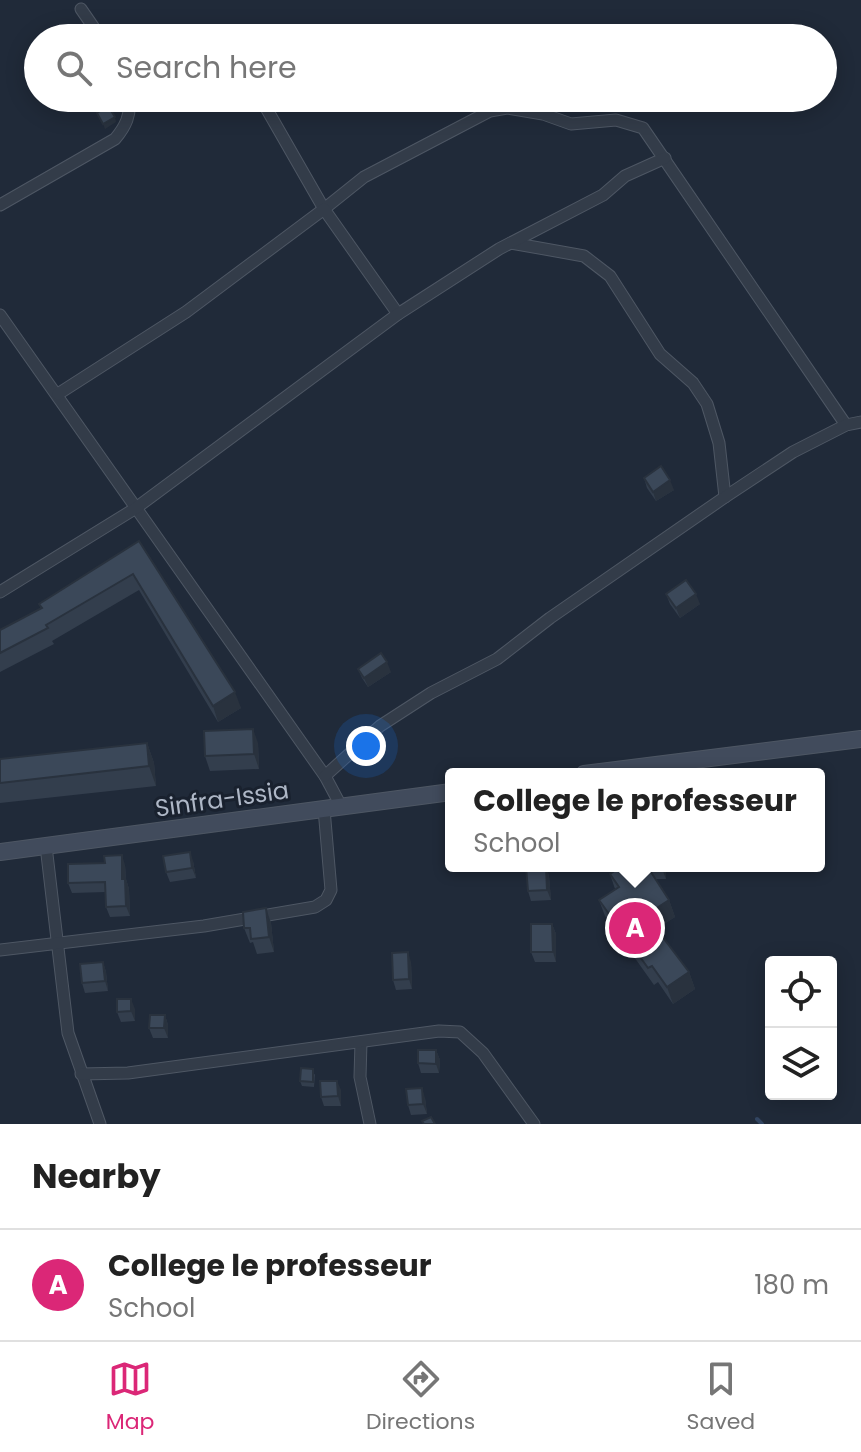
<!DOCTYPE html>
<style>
:root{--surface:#fff;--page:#f6f6f6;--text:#222;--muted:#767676;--line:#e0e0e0;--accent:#db2777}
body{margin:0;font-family:Poppins,sans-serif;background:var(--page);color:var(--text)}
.controls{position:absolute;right:24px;bottom:24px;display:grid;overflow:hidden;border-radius:8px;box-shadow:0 4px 20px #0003}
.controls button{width:72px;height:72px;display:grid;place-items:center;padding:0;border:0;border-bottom:2px solid var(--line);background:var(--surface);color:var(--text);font:40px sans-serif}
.you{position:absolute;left:366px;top:746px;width:28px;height:28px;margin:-20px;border:6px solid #fff;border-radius:50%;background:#1a73e8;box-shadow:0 0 0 12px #1a73e833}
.badge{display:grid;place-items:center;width:52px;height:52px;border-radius:50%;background:var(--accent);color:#fff;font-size:26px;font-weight:700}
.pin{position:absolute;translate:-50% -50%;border:4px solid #fff;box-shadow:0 2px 8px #0006}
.popup{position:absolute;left:445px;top:768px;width:380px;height:104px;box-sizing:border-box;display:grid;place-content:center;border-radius:8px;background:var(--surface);filter:drop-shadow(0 2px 6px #0005);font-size:26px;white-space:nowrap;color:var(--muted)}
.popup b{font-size:30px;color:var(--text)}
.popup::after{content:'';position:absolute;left:50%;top:100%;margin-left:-16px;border:16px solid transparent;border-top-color:var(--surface)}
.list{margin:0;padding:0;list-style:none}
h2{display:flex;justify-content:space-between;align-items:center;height:104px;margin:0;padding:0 32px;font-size:34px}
h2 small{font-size:26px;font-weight:400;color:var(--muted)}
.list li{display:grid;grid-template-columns:52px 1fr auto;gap:24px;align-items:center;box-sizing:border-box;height:112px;padding:0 32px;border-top:2px solid var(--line)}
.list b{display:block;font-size:30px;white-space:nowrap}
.list p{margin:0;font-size:26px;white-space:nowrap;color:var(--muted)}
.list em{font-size:26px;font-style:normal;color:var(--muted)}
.icon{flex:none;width:44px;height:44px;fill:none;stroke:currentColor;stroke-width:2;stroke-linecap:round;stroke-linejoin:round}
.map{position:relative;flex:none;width:861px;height:1124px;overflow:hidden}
.search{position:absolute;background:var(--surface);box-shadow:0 4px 20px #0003;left:24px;right:24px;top:24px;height:88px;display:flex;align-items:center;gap:20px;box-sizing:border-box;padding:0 28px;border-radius:44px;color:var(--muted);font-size:30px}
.sheet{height:216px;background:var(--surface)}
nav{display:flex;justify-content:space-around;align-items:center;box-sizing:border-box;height:112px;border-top:2px solid var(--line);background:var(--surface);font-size:22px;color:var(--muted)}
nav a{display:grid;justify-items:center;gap:4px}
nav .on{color:var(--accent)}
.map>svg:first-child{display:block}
</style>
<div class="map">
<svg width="861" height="1124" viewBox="0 0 861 1124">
<rect width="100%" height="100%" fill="#202a39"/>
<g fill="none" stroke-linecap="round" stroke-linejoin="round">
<!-- stream -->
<polyline stroke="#324561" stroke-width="4" points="757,1119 762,1124"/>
<defs>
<g id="minor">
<polyline points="81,9 101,38"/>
<polyline points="265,106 324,209 364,177 490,111 507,108 543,114 571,124 616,120 643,128 846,425"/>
<path d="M0,205L115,139C126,126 131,115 129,98"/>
<polyline points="511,243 584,256 610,276 660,354 693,383 707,404 719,443 725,497"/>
<polyline points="0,315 325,776 341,806"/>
<polyline points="58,394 186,312 324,209 398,314"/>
<polyline points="0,592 136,508 398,314 499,249 603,195 625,176 665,158"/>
<polyline points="325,776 380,726 431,693 497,659 550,618 725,497 793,452 846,425 861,422"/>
<polyline points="46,846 68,1033 100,1124"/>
<polyline points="0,950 204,926 315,907 326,900 331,890 324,809"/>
<polyline points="361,1042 360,1077 370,1124"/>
<polyline points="81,1074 128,1073 439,1031 460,1032 483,1053 534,1124"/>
</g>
<g id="secondary">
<polyline points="584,774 861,739"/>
<polyline points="0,852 451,792"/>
</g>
</defs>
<!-- minor casing -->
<use href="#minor" stroke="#4e5764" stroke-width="13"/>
<!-- secondary casing -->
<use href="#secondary" stroke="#4e5764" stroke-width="18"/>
<!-- minor -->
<use href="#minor" stroke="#333c49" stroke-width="11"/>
<!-- secondary -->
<use href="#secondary" stroke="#414b5c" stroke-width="16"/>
</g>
<!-- wall -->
<g fill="#333e4d">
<polygon points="50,98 80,98 57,110"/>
<polygon points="644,478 674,490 656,501 647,488"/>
<polygon points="139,541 241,708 218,722 139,590 52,641 54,644 0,672 0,630 41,609 39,604"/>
<polygon points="666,594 700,604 680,618 670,604"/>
<polygon points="358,669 391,672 368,687 362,678"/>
<polygon points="147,743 154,763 156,786 0,803 0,759"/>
<polygon points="258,743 259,769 210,771 205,756"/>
<polygon points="193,861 196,878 170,882 166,872"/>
<polygon points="125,865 126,879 129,889 130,916 110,917 106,907 106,892 72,893 68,883"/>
<polygon points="546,866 549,876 551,900 531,901 528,891"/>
<polygon points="622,866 666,866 666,879 655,879 669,900 675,917 656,929 689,972 695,989 673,1004 658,982 654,985 605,916 599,900 615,889 610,874"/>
<polygon points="266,908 271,923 274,952 257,954 253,942 250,943 244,928"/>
<polygon points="552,924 556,934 556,962 535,962 531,952"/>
<polygon points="103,962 106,972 108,991 85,993 82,983"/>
<polygon points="411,962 412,989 396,990 393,980"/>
<polygon points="135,1009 135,1021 121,1022 117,1012"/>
<polygon points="165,1015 168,1025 168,1038 153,1038 149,1028"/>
<polygon points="436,1050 440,1060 439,1073 421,1073 418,1063"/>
<polygon points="315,1074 314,1087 302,1086 300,1081"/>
<polygon points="341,1090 341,1106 324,1106 321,1097"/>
<polygon points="425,1098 427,1114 411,1115 408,1105"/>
</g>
<!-- shaded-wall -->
<g fill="#29323e">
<polygon points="115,117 116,122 105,129 103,124"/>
<polygon points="670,480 674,490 656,501 653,492"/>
<polygon points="696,594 700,604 680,618 676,608"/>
<polygon points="387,662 391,672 368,687 364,678"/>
<polygon points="235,692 241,708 218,722 213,706"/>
<polygon points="253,729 258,743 259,769 254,754"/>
<polygon points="147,743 154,763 156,786 149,766"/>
<polygon points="190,852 193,861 196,878 192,868"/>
<polygon points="122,855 125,865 126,879 129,889 130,916 126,906 122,879"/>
<polygon points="546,866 549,876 551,900 547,890"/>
<polygon points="661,866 666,866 666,879"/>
<polygon points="669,900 675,917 652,932 646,915"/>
<polygon points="266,908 271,923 274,952 269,937"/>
<polygon points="552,924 556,934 556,962 553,952"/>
<polygon points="408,952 411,962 412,989 409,979"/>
<polygon points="103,962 106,972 108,991 105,981"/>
<polygon points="689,972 695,989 673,1004 667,987"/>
<polygon points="131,999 135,1009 135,1021 131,1011"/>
<polygon points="165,1015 168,1025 168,1038 164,1028"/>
<polygon points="436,1050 440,1060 439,1073 436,1064"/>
<polygon points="337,1081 341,1090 341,1106 338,1096"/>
<polygon points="422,1088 425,1098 427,1114 423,1104"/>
</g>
<!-- building -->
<g fill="#3b4859" stroke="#29323e" stroke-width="2">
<polygon points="108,106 115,117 103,124 97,113"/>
<polygon points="661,466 670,480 653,492 644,478"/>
<polygon points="139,541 235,692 213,706 133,574 46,625 48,628 0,653 0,630 42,608 39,604"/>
<polygon points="686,580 696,594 676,608 666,594"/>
<polygon points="381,653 387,662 364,678 358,669"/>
<polygon points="253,729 254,754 205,756 204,731"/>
<polygon points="147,743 149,766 0,783 0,759"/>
<polygon points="190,852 192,868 166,872 163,856"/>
<polygon points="122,855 122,879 125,879 126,906 106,907 105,882 68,883 68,864 105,863 104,856"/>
<polygon points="546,866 547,890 528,891 526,867"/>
<polygon points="622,866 647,866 669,900 646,915 689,972 667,987 652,966 648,968 599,900 619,887 610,874"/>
<polygon points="266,908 269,937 251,939 250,928 244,928 243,912"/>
<polygon points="531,924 552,924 553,952 531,952"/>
<polygon points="408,952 409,979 393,980 392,953"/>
<polygon points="103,962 105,981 82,983 80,964"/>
<polygon points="117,999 131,999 131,1011 117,1012"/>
<polygon points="150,1015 165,1015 164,1028 149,1028"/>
<polygon points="418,1050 436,1050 436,1064 418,1063"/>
<polygon points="301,1068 313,1069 313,1082 300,1081"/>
<polygon points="320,1081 337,1081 338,1096 321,1097"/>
<polygon points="422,1088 423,1104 408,1105 406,1089"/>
<polygon points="431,1117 435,1124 424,1124 422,1121"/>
</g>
<g text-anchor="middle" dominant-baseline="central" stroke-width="6" stroke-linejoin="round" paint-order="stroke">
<!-- street labels -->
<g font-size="24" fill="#aeb7c6" stroke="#19212e">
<text transform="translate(222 799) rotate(-8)">Sinfra-Issia</text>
</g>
</g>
</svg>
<div class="controls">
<button><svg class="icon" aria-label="locate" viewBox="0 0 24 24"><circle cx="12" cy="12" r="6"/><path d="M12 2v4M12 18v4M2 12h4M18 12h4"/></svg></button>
<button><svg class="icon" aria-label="layers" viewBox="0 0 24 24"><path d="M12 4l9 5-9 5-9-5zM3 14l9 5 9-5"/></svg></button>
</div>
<div class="you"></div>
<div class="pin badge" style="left:635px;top:928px">A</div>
<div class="popup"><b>College le professeur</b>School</div>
<div class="search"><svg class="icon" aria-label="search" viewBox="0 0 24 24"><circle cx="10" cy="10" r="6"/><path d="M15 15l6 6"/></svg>Search here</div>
</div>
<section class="sheet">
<h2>Nearby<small></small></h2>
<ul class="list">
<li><span class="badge">A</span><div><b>College le professeur</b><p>School</p></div><em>180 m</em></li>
</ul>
</section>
<nav>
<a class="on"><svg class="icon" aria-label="map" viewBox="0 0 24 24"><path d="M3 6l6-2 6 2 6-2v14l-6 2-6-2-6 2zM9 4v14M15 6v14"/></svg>Map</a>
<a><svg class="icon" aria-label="directions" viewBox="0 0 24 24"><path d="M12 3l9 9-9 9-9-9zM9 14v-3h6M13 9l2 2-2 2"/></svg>Directions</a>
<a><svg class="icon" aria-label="saved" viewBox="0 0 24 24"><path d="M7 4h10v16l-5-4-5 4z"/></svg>Saved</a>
</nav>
